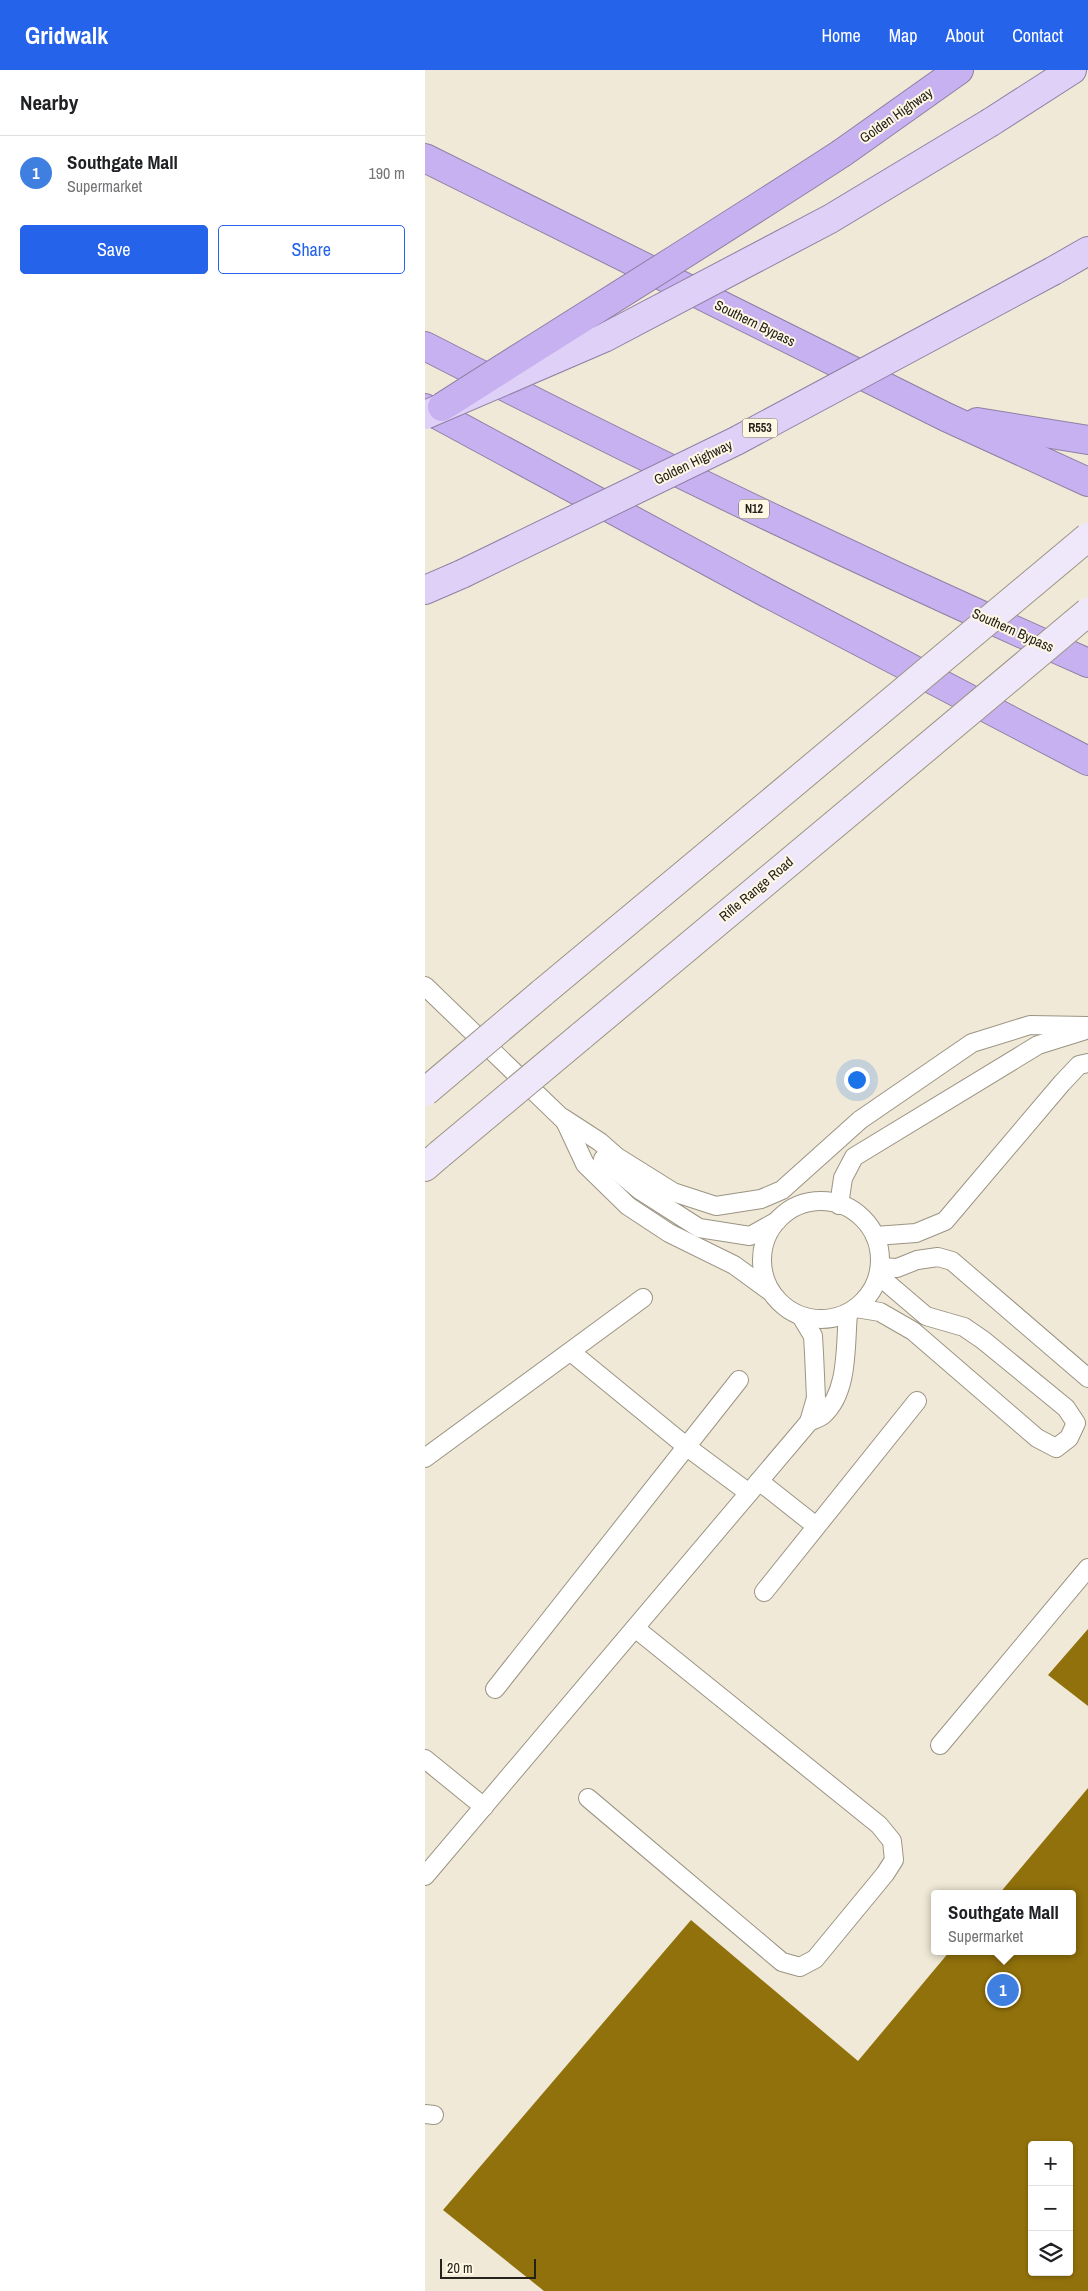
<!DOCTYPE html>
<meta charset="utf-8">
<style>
:root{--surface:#fff;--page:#f6f6f6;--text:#202124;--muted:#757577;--line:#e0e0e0;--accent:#2563eb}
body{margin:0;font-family:"Archivo Narrow",sans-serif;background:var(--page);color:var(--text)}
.controls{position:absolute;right:15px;bottom:15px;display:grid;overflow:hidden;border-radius:5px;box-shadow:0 1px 4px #0004}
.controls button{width:45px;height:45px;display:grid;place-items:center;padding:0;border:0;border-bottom:1px solid var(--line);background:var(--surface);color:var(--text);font:25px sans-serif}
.scale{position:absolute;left:15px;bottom:12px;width:96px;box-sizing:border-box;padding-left:5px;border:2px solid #25221b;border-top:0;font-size:14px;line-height:18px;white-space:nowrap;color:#25221b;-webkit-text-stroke:4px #fef7e4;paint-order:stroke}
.you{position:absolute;left:431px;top:1009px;width:18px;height:18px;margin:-12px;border:4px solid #fff;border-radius:50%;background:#1a73e8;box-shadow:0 0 0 8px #1a73e833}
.badge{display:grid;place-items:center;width:32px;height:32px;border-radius:50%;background:var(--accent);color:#fff;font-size:16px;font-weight:700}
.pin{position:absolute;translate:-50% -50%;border:2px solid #fff;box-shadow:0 1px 5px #0006}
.popup{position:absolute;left:506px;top:1820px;width:145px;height:65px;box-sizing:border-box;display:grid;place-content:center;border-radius:5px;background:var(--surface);filter:drop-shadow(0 1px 4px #0005);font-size:16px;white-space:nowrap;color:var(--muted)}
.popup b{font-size:19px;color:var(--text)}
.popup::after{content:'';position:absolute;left:50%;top:100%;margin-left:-10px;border:10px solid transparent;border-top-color:var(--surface)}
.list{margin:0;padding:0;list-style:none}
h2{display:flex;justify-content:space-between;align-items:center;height:65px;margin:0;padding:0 20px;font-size:21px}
h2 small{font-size:16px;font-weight:400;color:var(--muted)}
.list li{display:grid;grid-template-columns:32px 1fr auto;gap:15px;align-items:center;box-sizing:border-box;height:75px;padding:0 20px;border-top:1px solid var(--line)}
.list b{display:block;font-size:19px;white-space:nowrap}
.list p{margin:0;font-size:16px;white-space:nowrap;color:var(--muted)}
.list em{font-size:16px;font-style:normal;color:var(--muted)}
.actions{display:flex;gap:10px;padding:15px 20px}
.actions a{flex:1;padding:11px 0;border:1px solid var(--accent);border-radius:5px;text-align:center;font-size:18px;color:var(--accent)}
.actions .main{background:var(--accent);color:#fff}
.icon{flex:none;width:28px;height:28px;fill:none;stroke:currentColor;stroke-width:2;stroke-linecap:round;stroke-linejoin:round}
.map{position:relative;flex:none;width:663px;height:2221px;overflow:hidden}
header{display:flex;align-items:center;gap:30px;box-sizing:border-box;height:70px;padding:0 25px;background:var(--accent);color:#fff}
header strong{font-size:24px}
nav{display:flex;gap:28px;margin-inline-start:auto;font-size:18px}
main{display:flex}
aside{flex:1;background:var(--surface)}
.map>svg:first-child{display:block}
</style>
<header>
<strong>Gridwalk</strong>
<nav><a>Home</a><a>Map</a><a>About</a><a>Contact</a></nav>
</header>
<main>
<aside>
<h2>Nearby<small></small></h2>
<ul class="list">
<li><span class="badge" style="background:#3f7fe0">1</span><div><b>Southgate Mall</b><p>Supermarket</p></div><em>190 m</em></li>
</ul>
<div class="actions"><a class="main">Save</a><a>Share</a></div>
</aside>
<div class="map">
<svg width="663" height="2221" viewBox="0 0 663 2221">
<rect width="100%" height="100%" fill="#f1e9d7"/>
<!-- building -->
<g fill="#91710b" fill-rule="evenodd">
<polygon points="663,1559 663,1636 623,1605"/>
<path d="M663,1718V2221H119L18,2140L266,1850L433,1991L525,1881H647V1824H574ZM607,2075H644V2202H607Z"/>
</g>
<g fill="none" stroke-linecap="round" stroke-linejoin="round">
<defs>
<g id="lane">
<polyline points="0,916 145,1056"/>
<polyline points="138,1048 175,1072 192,1087 248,1122 291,1136 336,1129 357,1120 435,1050 547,973 605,955 663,956"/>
<polyline points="139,1049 160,1094 203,1136 244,1163 309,1195 346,1222"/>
<polyline points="178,1089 216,1121 274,1158 325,1166 352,1151"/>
<circle cx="396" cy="1190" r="59"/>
<polyline points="414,1135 418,1108 429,1087 613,975 658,961"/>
<polyline points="450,1166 491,1163 520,1151 637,1013 654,995 663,993"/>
<polyline points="455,1197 472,1198 492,1190 513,1187 527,1191 663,1308"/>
<polyline points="431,1238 455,1242 488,1261 612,1368 631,1378 644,1368 651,1353 641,1338 558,1270 539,1257 501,1246 454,1206"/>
<polyline points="376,1246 388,1266 389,1283 391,1328 384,1352"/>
<polyline points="146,1282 262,1377 324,1423"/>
<polyline points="0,1388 218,1228"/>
<polyline points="334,1411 391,1456"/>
<polyline points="339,1522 492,1331"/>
<polyline points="70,1619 314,1310"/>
<polyline points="515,1675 663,1498"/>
<polyline points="0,1689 59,1737"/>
<polyline points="163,1728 357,1892 375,1897 390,1889 460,1804 469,1790 467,1771 454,1755 210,1558"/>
<path d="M0,1806L384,1352C388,1350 394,1348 398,1345C424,1322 420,1275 423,1244"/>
<polyline points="0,2044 9,2045"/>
</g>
<g id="secondary">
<polyline points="117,923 327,748"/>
<polyline points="155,967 428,739"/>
<polyline points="0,1097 15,1084"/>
</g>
<g id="primary">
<polyline points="566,52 647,0"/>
<polyline points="628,201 663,181"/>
<polyline points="0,520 37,504"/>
</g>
<g id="highway">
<polyline points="417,83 534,0"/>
<polyline points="0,88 521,347 663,412"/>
<path d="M0,276C218,388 439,494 663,593"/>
<polyline points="0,338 340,522 663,691"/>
<polyline points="552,352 663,370"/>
</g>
</defs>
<!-- lane casing -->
<use href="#lane" stroke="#9b9483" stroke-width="20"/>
<!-- secondary casing -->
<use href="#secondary" stroke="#9b9483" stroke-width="30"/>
<!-- primary casing -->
<use href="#primary" stroke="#8f7fa5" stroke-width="30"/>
<!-- highway casing -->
<use href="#highway" stroke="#8f7fa5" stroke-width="30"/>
<!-- lane -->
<use href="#lane" stroke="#fff" stroke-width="18"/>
<!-- secondary -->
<use href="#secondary" stroke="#eee8fa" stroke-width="28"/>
<!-- primary -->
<use href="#primary" stroke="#ded0f6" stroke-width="28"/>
<!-- highway -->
<use href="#highway" stroke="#c8b1f0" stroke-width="28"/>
<defs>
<g id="secondary-bridge">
<polyline points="428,739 663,542"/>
<polyline points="327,748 663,467"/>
<polyline points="0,1022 117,923"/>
<polyline points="15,1084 155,967"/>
</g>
<g id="primary-bridge">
<polyline points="0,345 179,268 405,149 566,52"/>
<polyline points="37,504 311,371 628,201"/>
</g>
<path id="highway-bridge" d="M17,337C150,252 285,169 417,83"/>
</defs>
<!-- secondary-bridge casing -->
<use href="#secondary-bridge" stroke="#9b9483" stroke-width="30" stroke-linecap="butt"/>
<!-- primary-bridge casing -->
<use href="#primary-bridge" stroke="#8f7fa5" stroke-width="30" stroke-linecap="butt"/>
<!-- highway-bridge casing -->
<use href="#highway-bridge" stroke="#8f7fa5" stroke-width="30" stroke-linecap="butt"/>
<!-- secondary-bridge -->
<use href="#secondary-bridge" stroke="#eee8fa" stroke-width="28"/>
<!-- primary-bridge -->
<use href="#primary-bridge" stroke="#ded0f6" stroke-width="28"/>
<!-- highway-bridge -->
<use href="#highway-bridge" stroke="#c8b1f0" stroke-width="28"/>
</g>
<g text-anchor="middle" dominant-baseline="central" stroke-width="4" stroke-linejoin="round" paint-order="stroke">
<!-- shield labels -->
<g fill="#fef7e4" stroke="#666257" stroke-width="1">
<rect x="317.5" y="348.5" width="35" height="19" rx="4"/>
<rect x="314" y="429.5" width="30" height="19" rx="4"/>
</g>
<g font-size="12" font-weight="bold" fill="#25221b">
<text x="335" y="358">R553</text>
<text x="329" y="439">N12</text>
</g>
<!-- street labels -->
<g font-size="14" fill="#25221b" stroke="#fef7e4">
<text transform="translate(471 45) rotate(-35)">Golden Highway</text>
<text transform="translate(330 253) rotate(26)">Southern Bypass</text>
<text transform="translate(268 392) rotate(-26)">Golden Highway</text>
<text transform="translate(588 560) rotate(24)">Southern Bypass</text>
<text transform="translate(331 819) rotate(-40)">Rifle Range Road</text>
</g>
</g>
</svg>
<div class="controls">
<button>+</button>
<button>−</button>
<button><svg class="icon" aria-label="layers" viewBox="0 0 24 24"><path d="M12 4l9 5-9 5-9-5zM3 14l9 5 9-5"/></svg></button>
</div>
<div class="scale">20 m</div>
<div class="you"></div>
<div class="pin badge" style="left:578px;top:1920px;background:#3f7fe0">1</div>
<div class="popup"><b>Southgate Mall</b>Supermarket</div>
</div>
</main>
